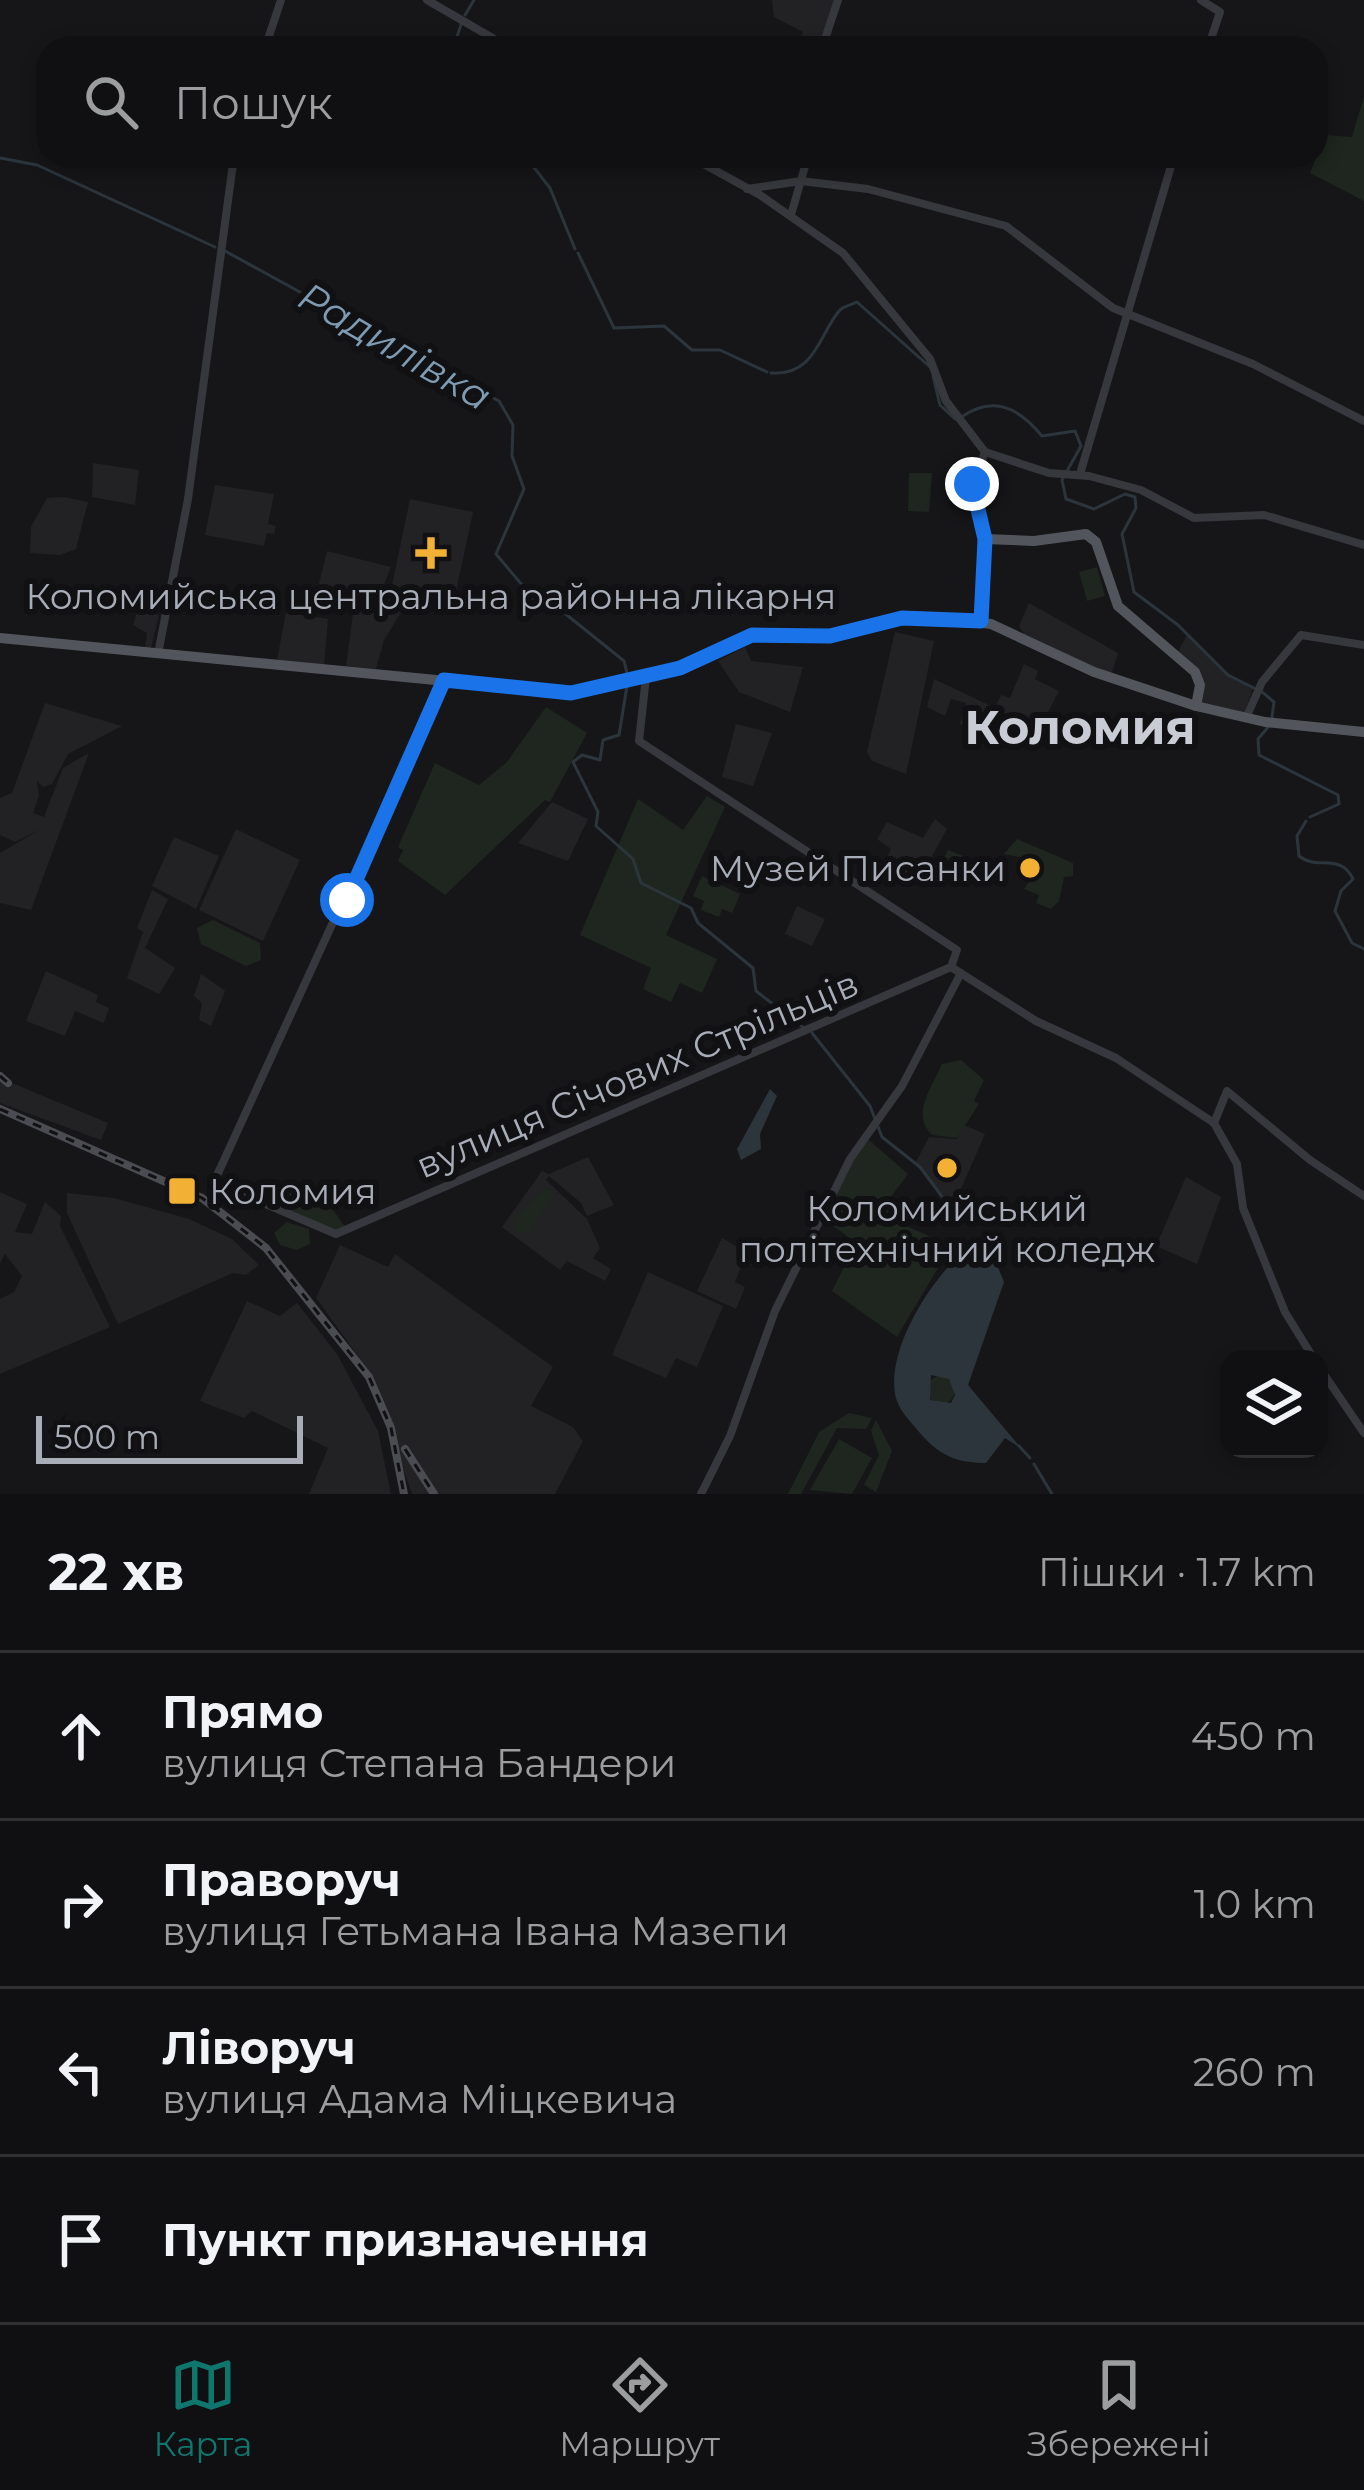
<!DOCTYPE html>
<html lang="uk">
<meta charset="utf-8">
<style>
:root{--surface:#101012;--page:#1e1e20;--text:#f1f3f6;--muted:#9c9d9f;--line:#303032;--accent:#0f766e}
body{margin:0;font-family:Montserrat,sans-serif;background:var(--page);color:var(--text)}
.controls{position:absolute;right:36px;bottom:36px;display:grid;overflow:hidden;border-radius:24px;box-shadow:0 6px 18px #0003}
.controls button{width:108px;height:108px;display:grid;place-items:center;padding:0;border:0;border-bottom:3px solid var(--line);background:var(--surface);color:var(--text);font:60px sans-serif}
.scale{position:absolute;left:36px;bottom:30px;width:267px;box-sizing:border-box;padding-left:12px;border:6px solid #a8adb8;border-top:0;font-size:33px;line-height:42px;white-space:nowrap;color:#a8adb8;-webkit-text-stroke:9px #111113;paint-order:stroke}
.stop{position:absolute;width:36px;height:36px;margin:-27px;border:9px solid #1a73e8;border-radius:50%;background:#fff}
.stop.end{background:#1a73e8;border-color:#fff;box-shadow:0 3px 12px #0008}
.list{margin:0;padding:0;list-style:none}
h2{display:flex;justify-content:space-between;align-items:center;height:156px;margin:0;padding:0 48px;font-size:51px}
h2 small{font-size:39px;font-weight:400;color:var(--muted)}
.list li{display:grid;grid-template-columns:78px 1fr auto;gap:36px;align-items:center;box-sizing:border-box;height:168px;padding:0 48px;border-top:3px solid var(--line)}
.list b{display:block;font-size:45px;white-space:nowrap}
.list p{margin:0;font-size:39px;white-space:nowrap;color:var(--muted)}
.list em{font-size:39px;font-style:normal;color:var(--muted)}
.icon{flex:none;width:66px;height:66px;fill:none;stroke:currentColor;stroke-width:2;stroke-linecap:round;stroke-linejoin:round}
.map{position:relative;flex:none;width:1364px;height:1494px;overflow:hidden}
.search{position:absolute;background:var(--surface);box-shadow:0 6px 18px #0003;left:36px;right:36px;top:36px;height:132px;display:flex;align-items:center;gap:30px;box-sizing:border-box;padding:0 42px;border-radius:36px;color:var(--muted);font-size:45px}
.sheet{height:828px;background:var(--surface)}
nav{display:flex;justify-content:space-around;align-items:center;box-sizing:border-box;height:168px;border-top:3px solid var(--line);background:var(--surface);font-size:33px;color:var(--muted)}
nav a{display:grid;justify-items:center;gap:6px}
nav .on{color:var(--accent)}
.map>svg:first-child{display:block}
</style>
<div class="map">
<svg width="1364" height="1494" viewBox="0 0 1364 1494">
<rect width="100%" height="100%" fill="#161618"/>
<!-- built -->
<g fill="#222225">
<polygon points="772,0 838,0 819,48 797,47 803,32 774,17"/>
<polygon points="93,463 139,470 135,505 92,497"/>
<polygon points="215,485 274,494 268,524 276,526 274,534 267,533 264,546 205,535"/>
<polygon points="64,497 88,502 76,549 60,555 30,553 31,527 47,498"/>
<polygon points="410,499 473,512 452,610 390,595"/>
<polygon points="327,551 391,567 377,602 318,588"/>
<polygon points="387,599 406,604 384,640 376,669 346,666 354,606"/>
<polygon points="1029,603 1118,653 1111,675 1024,634 1019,626"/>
<polygon points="138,609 159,615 151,648 145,648 147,633 133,625"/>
<polygon points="286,612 328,619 324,666 277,660"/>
<polygon points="895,632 934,641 906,774 872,761 867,752"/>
<polygon points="1187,635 1223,671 1253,688 1244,714 1199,702 1203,685 1176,655"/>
<polygon points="745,647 751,661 803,667 790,712 739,692 718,661"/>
<polygon points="1024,664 1038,671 1035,679 1059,691 1037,733 993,712 1001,695 1010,698"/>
<polygon points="934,679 991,706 980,733 960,724 966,703 951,699 945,716 927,707"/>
<polygon points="45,703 122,726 68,754 52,784 43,787 37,781 39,795 33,813 44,817 63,768 89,753 31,910 0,903 0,853 39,830 15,842 0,835 0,798 12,793"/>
<polygon points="736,724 772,733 753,786 722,777"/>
<polygon points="552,802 588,819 568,861 518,843"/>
<polygon points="935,819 947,829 922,874 915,872 910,883 882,868 891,849 877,839 887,822 923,838"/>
<polygon points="236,829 300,860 263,941 199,910"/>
<polygon points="174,837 219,856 196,909 152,886"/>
<polygon points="152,890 168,899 145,948 175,968 159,994 127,978 143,932 137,928"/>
<polygon points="797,906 825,919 812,946 785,934"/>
<polygon points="46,971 98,995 96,1002 109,1008 104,1023 75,1011 65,1036 26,1021"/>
<polygon points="201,974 225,991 211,1026 199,1020 202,1003 194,996"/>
<polygon points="0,1078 108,1123 101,1140 0,1103"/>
<polygon points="964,1125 985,1134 953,1207 916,1162 929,1137 957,1139"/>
<polygon points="588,1157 614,1205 587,1216 581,1203 549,1176 546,1180 587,1219 600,1248 593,1258 611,1269 605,1281 567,1261 560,1270 502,1227 542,1171 549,1174"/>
<polygon points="1186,1177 1221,1197 1197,1264 1156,1246"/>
<polygon points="0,1192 27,1204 15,1232 32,1234 45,1202 61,1216 60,1226 110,1327 0,1374 0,1299 14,1292 22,1276 5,1254 0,1263"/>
<polygon points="67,1193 114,1198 189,1219 232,1239 259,1265 246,1275 233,1273 118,1324 67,1213"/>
<polygon points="722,1238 757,1258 753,1266 743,1262 735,1282 745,1287 736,1309 697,1291"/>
<polygon points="340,1245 388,1267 395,1254 553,1367 531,1406 573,1427 583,1441 555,1494 412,1494 371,1374 316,1298"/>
<polygon points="648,1272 723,1306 697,1367 676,1358 666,1378 612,1355"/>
<polygon points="247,1301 280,1316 297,1303 337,1354 378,1431 391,1494 309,1494 328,1448 252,1411 244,1418 200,1401"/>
</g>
<!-- green -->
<g fill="#1e261f">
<polygon points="1364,96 1364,201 1310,173 1325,135 1352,137"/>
<polygon points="909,473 932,473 929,512 908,511"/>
<polygon points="1097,567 1105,596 1087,601 1079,572"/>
<polygon points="546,707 587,733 550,802 545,800 445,895 398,861 403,850 398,847 435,763 479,785 507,762"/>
<polygon points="707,796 725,807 666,935 717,959 702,993 680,983 671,1002 643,989 651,968 580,935 638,799 683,830"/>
<polygon points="1017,839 1073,863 1073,876 1064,877 1059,901 1051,909 1036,903 1039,895 1024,889 1038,870 1035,860 1004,854"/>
<polygon points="948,850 984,864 976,885 937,871"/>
<polygon points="702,876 740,894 732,913 722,909 719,917 701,910 704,901 693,896"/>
<polygon points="213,920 260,943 261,960 246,966 201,944 197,928"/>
<path d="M961,1060L984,1080L974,1101L979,1104L957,1138L932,1135C911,1114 931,1089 942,1064Z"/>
<polygon points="869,1140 908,1174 890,1198 893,1220 929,1236 929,1249 944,1258 897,1337 832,1291 856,1243 823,1218 860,1147"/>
<polygon points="545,1188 555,1194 529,1232 517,1232 513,1221"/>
<polygon points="287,1190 327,1201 345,1227 339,1231 278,1210"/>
<polygon points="287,1222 309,1229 310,1244 297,1250 280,1245 274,1233"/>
<circle cx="941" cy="1390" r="14"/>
<polygon points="849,1413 872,1418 866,1429 837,1428 801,1494 788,1494 819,1432"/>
<polygon points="876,1420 892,1451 876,1492 864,1485 879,1455 871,1431"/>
<polygon points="839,1439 872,1458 852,1494 810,1490"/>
</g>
<!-- water -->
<g fill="#2c353c" fill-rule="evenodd">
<polygon points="770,1089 777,1096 760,1134 761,1149 741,1160 737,1149"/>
<path d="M970,1246L993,1255L1004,1282L968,1385L1021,1448L1005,1438L986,1463C956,1463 939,1455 920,1433C910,1421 898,1410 895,1394C887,1346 934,1274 970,1246ZM931,1375L949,1379L955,1395L951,1403L930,1400Z"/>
</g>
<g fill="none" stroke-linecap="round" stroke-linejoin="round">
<!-- stream -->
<g stroke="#2c353c" stroke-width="3">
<polyline points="465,15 474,0"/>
<polyline points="453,48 462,22"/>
<polyline points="525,156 550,188 575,249"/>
<polyline points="0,158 37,165 215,247"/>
<polyline points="225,251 499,401 513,425 512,456 524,489 496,554 533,598 557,607 624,661 628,677"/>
<polyline points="578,253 614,328 664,326 692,350 720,350 767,372"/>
<path d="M771,373C815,376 819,335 839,311C843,306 851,305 857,302L930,367"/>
<polyline points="933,376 940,405 955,419"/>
<path d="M963,416C994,396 1018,407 1042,436L1075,431L1081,446L1062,480L1066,499L1094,509L1125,494L1135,497L1136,508L1122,534L1134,592L1178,625L1228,675L1254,688"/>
<polyline points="627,686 619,735 603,740 600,760 582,755 573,762 598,812 596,826 633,859 641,883 691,908 698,923 753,968 756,991 804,1028"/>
<polyline points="1261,691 1274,702 1272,717"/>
<polyline points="1269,726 1258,739 1259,755 1338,795 1339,804 1310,817"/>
<path d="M1306,821L1297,836L1299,856C1317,871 1340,852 1353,879L1341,891L1335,911L1352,943L1364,949"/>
<polyline points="812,1033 870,1106 882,1137 920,1167 955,1214"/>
<polyline points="1019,1446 1030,1458"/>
<polyline points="1034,1464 1052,1494"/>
</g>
<!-- minor -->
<g stroke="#37383d" stroke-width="8">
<polyline points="427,0 510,48"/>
<polyline points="1201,0 1220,12 1208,48"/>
<polyline points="265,48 281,0"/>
<polyline points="822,48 838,0"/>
<polyline points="689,156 760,195 843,253 930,359 946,401 985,452"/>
<polyline points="747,189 801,181 868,189 1006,226 1113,308 1253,364 1364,421"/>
<polyline points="791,215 808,156"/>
<polyline points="985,452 1049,473 1089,476 1141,490 1194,518 1264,515 1364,545"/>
<polyline points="985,452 972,489 985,539"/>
<polyline points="1080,474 1174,156"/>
<polyline points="158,654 188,499 234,156"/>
<polyline points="646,677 639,741 957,950 951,967"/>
<polyline points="444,680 214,1182 336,1234 951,967"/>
<polyline points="1246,718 1262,682 1301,635 1364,645"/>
<polyline points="951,967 1036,1021 1116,1058 1214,1123 1237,1164 1243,1208 1285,1312 1314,1359"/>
<polyline points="1214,1123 1227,1091 1310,1160 1364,1196"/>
<polyline points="1319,1367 1364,1433"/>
<polyline points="701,1494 730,1436 775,1311 850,1159 902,1086 961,973"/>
</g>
<!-- major -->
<g stroke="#53555c" stroke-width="10">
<polyline points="981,621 985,539 1034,541 1086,534 1096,542 1118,606 1195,672 1200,685 1196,706"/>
<polyline points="0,638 571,693 680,667 754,635 829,636 889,620 944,618 991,624 1094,672 1196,706 1265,722 1364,732"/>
</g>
<defs>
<g id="rail">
<polyline points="0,1076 8,1083"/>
<polyline points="0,1109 202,1198 266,1248 369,1377 391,1428 404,1494"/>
<polyline points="405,1449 434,1494"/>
</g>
</defs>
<!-- rail casing -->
<use href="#rail" stroke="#4a4c52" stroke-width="8"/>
<!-- rail -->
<use href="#rail" stroke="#111113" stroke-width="3" stroke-dasharray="9" stroke-linecap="butt"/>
</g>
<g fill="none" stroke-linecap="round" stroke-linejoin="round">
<!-- route -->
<polyline stroke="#1a73e8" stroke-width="15" points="347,900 444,680 571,693 680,668 752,635 830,636 902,618 981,621 985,539 972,484"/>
</g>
<!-- markers -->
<g fill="#f2b134" stroke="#111113" stroke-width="4.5">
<path d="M425 535h12v12h12v12h-12v12h-12v-12h-12v-12h12z"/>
<circle cx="1030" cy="868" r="12"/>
<circle cx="947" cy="1168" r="12"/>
<rect x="167" y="1176" width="30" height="30" rx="6"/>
</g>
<g text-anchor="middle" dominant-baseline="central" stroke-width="12" stroke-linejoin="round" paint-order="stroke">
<!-- poi labels -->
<g font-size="36" fill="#a8adb8" stroke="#111113">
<text x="431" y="596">Коломийська центральна районна лікарня</text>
<text x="1006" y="868" text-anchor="end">Музей Писанки</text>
<text x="209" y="1191" text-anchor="start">Коломия</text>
<text x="947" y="1208">Коломийський<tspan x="947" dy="41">політехнічний коледж</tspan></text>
</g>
<!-- street labels -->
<g font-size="36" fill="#a8adb8" stroke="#111113">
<text transform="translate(637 1074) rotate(-23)">вулиця Січових Стрільців</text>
</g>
<!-- water labels -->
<g font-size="39" font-style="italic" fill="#7f9bb3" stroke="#111113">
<text transform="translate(395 346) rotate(30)">Радилівка</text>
</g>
<!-- district labels -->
<g font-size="48" font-weight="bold" fill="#c9ccd4" stroke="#111113">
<text x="1080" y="727">Коломия</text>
</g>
</g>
</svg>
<div class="controls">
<button><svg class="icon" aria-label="layers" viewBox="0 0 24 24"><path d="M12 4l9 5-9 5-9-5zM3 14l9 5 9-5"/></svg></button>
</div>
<div class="scale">500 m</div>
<div class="stop" style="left:347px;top:900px"></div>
<div class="stop end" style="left:972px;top:484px"></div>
<div class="search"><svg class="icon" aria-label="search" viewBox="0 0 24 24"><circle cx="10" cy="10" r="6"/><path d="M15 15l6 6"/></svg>Пошук</div>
</div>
<section class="sheet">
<h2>22 хв<small>Пішки · 1.7 km</small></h2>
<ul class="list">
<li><svg class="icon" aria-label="ahead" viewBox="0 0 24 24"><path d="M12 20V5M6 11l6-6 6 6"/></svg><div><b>Прямо</b><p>вулиця Степана Бандери</p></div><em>450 m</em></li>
<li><svg class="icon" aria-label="right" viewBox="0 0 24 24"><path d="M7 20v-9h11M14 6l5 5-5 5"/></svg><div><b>Праворуч</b><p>вулиця Гетьмана Івана Мазепи</p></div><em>1.0 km</em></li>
<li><svg class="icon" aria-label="left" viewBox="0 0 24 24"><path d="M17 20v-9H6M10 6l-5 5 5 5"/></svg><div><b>Ліворуч</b><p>вулиця Адама Міцкевича</p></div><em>260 m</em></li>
<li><svg class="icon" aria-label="arrive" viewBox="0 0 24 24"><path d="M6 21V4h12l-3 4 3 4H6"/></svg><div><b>Пункт призначення</b></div></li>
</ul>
</section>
<nav>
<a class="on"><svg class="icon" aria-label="map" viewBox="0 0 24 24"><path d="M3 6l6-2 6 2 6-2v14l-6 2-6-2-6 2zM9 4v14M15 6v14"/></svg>Карта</a>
<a><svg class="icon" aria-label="directions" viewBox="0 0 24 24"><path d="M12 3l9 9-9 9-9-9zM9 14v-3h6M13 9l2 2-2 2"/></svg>Маршрут</a>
<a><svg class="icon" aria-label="saved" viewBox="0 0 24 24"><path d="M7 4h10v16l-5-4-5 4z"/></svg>Збережені</a>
</nav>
